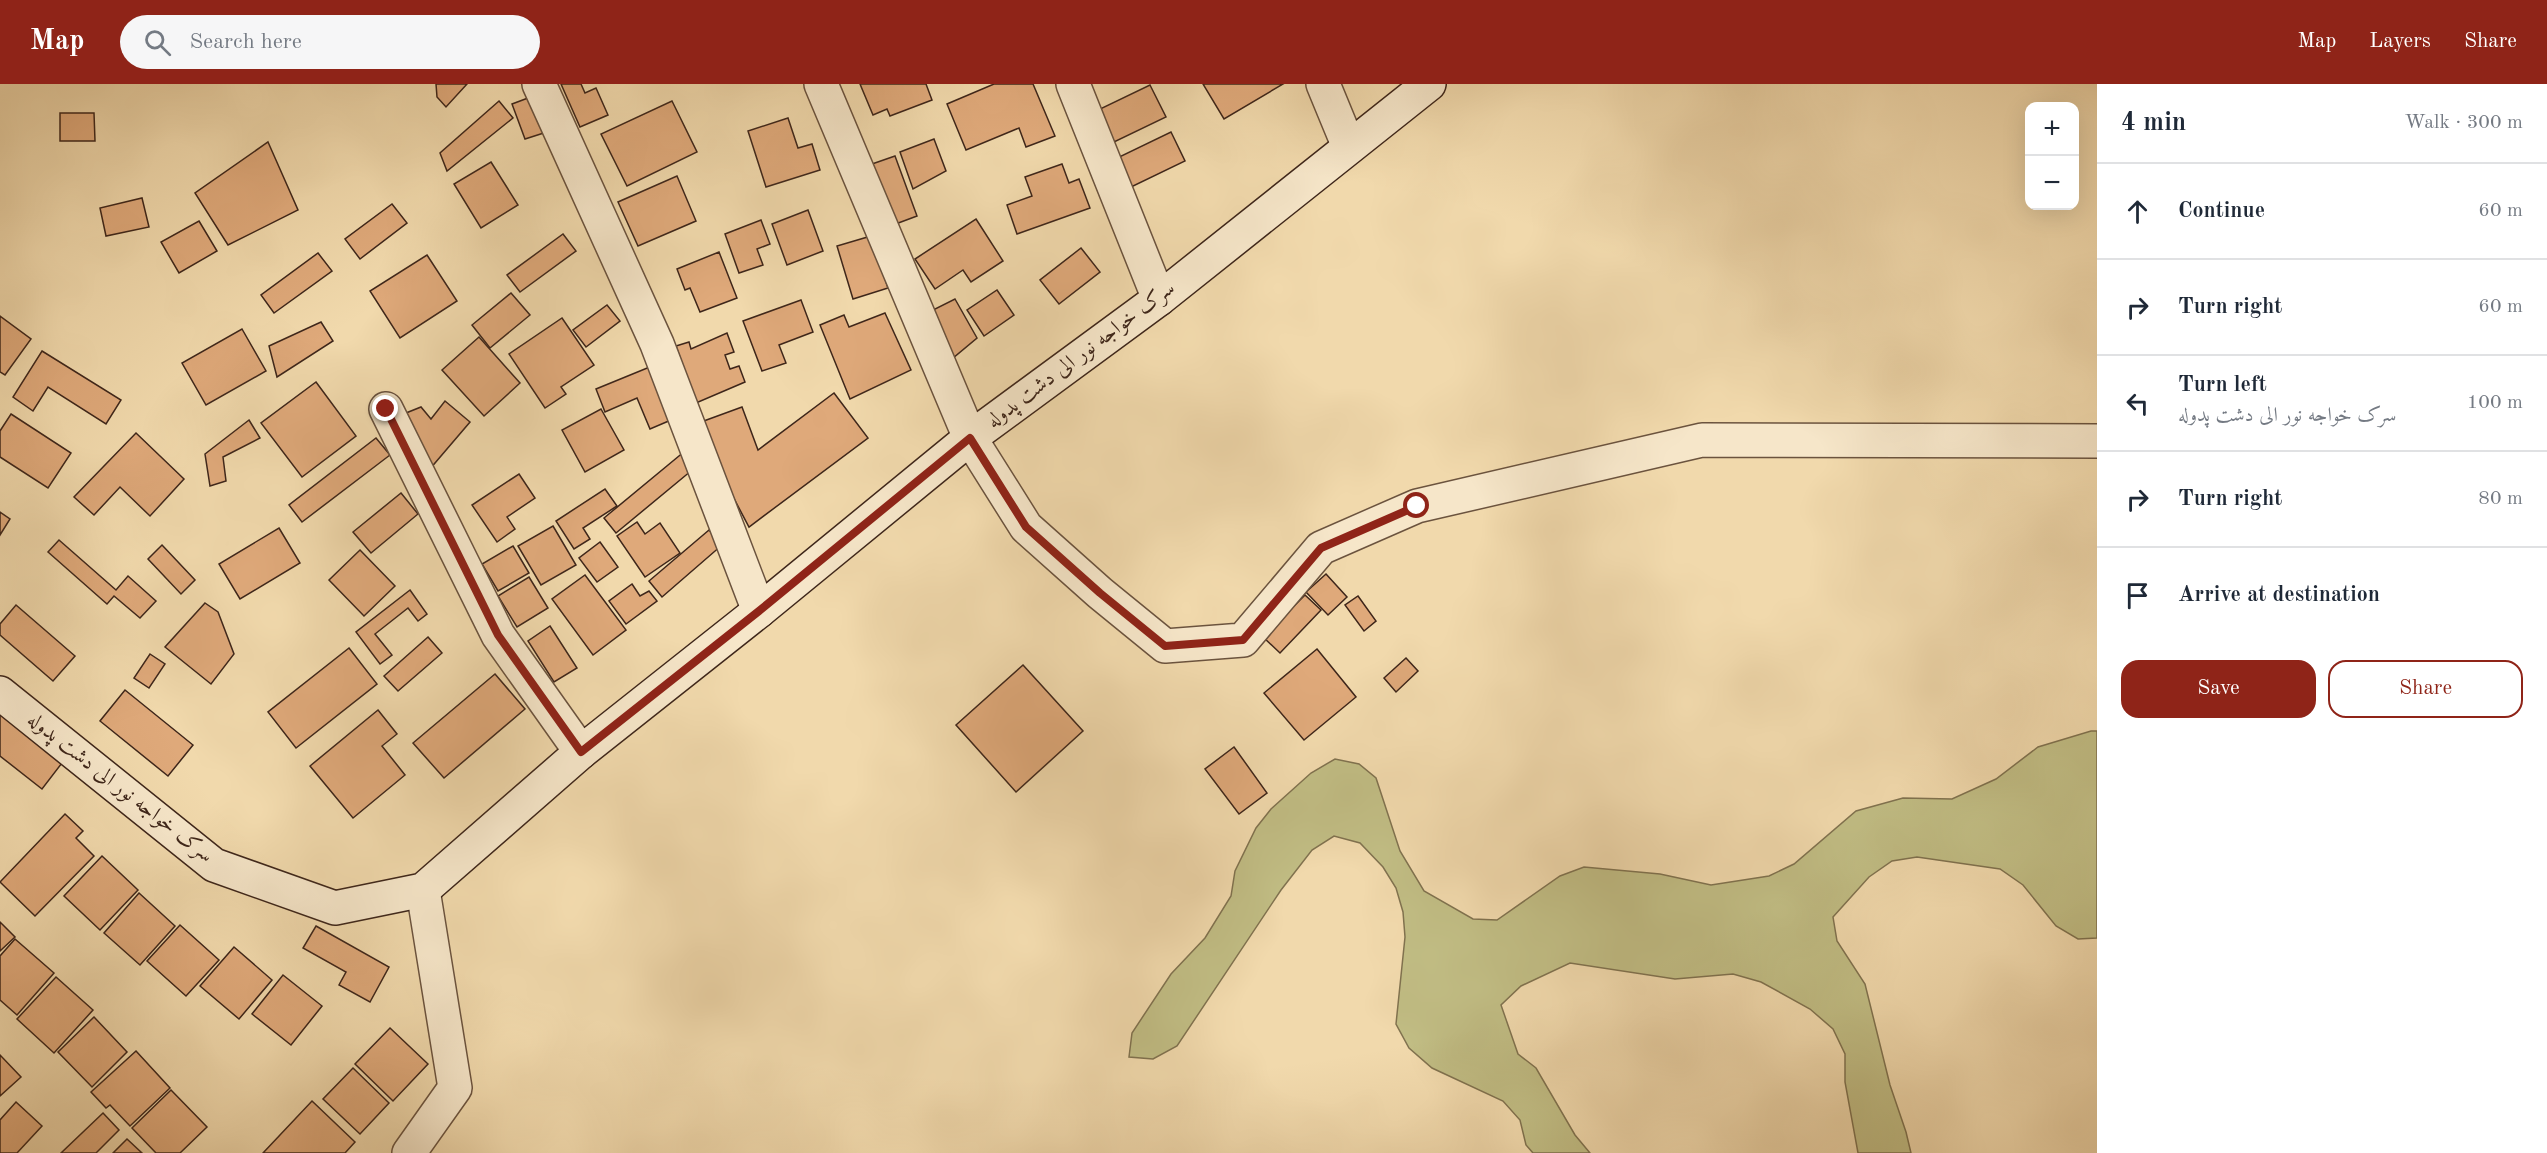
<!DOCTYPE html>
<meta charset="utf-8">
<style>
:root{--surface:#fff;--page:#f6f6f7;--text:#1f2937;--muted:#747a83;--line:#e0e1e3;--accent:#8f2418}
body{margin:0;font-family:"Old Standard TT",Amiri,serif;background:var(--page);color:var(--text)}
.controls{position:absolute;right:18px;top:18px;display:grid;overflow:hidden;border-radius:12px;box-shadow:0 6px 24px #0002}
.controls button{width:54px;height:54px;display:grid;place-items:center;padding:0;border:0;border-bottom:2px solid var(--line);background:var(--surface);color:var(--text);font:30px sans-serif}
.stop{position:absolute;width:18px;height:18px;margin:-14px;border:4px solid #8f2418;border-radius:50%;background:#fff}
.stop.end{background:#8f2418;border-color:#fff;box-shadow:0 2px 6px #0008}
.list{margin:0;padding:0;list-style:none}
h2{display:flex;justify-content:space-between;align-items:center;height:78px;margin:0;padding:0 24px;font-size:26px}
h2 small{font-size:20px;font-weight:400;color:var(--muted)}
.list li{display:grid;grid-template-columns:39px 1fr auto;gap:18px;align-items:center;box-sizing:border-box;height:96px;padding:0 24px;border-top:2px solid var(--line)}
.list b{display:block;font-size:22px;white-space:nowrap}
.list p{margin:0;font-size:20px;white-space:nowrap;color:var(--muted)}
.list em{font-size:20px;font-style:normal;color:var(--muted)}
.actions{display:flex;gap:12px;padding:18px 24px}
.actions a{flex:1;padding:14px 0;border:2px solid var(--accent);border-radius:18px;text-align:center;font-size:21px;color:var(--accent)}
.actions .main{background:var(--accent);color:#fff}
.icon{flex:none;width:33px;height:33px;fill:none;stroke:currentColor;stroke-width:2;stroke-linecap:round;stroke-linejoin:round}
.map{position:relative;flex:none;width:2097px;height:1069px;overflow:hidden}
header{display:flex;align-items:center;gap:36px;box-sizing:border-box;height:84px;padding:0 30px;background:var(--accent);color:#fff}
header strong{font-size:28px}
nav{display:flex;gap:33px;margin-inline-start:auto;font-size:21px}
.search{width:420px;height:54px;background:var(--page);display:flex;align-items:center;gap:15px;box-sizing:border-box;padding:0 21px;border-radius:33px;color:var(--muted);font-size:22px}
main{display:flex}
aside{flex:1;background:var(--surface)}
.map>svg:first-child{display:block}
</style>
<header>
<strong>Map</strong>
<div class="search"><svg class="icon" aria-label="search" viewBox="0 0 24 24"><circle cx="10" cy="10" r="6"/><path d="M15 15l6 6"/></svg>Search here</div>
<nav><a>Map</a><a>Layers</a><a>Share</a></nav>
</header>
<main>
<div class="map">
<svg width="2097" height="1069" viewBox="0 0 2097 1069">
<rect width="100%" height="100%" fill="#f1d9ac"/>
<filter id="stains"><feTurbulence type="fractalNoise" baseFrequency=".00333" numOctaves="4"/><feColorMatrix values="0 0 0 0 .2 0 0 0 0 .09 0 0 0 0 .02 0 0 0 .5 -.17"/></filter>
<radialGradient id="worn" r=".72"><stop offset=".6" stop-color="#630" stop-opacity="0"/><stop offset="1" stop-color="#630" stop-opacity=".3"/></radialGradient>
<!-- green -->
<polygon fill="#c1bd84" stroke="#80724f" stroke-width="1.5" points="2091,647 2097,647 2097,854 2078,855 2056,842 2023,801 2000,785 1917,773 1892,777 1869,793 1833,833 1837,857 1865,900 1890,1001 1906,1048 1911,1069 1858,1069 1845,998 1845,970 1833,945 1810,925 1761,898 1733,890 1675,895 1570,879 1521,902 1501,921 1518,970 1536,984 1575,1051 1590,1069 1533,1069 1526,1061 1520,1036 1503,1017 1432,984 1409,964 1396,940 1405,853 1403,828 1396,804 1383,783 1360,759 1334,752 1312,766 1281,806 1177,962 1153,975 1129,973 1132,949 1171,890 1205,854 1231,812 1235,787 1256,744 1271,725 1311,689 1335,675 1359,680 1376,694 1400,767 1424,807 1473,835 1497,836 1560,792 1584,783 1660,790 1711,801 1769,792 1794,780 1856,727 1903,714 1952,715 1996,695 2038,663"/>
<!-- building -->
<g fill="#dfa97a" stroke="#3e261a" stroke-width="1.5">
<polygon points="436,0 467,0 446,23 437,13"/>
<polygon points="561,0 581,0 585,9 596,4 608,31 580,43"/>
<polygon points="860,0 926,0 932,16 890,32 887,25 873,31"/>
<polygon points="994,0 1033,0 1055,52 1026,63 1019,44 966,66 947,20"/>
<polygon points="1203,0 1283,0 1224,35"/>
<polygon points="1150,1 1166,33 1114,58 1100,25"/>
<polygon points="536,11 550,47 525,55 512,20"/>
<polygon points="499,17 513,34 447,87 440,69"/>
<polygon points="672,17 697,68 627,102 601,50"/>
<polygon points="60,29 94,29 95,57 60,57"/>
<polygon points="788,34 798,64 812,60 820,86 766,103 748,47"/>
<polygon points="1171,48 1185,77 1129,104 1115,75"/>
<polygon points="934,55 946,87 913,105 900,68"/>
<polygon points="268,58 298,126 228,161 195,109"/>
<polygon points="895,72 917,132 893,141 872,80"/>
<polygon points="491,78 518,121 481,144 454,100"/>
<polygon points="1062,80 1069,99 1079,95 1090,124 1017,150 1007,121 1032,112 1025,93"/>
<polygon points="677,92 696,137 638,162 618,118"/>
<polygon points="142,114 149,143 106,152 100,124"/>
<polygon points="392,120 407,139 360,175 345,155"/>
<polygon points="808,126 823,167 787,181 772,140"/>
<polygon points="976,135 1003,177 971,198 963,186 935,205 915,175"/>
<polygon points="761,136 770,160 757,165 763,181 739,189 725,150"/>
<polygon points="199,137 217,167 179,189 161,158"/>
<polygon points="563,150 576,167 520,208 507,191"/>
<polygon points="871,152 888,204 853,215 837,162"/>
<polygon points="1081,164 1100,188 1059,220 1040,196"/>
<polygon points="719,168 737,214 700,228 690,204 685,206 677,185"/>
<polygon points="318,169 332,187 274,229 261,211"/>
<polygon points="427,171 457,217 400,254 370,207"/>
<polygon points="997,206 1014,231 984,252 967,226"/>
<polygon points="511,209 530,231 490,264 472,241"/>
<polygon points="955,215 977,254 947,279 923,231"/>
<polygon points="801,216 813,248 779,261 786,279 762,287 743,237"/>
<polygon points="607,221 620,237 586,263 573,246"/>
<polygon points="885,229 911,286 850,315 820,241 844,231 849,243"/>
<polygon points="0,232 31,255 5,291 0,288"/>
<polygon points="562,234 594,281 561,303 566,310 545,324 509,270"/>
<polygon points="321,238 333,257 277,293 269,262"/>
<polygon points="242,245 266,287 206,321 182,279"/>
<polygon points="727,249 734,268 725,271 730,285 739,282 745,298 696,319 676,262 689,258 691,265"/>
<polygon points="479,253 520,299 484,332 442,286"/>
<polygon points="42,267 121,316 106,340 48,303 33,327 13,313"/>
<polygon points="657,280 678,333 650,345 637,314 605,328 596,305"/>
<polygon points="316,298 356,352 302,393 261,339"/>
<polygon points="834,309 868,354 749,443 722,392 701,338 742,323 758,366"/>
<polygon points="445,317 470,338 429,386 406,329 421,323 431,335"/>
<polygon points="601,325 624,366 585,388 562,346"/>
<polygon points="11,330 71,369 48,404 0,373 0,347"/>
<polygon points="249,336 260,354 223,373 226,397 210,402 205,370"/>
<polygon points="136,349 184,395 150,432 120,403 94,431 74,413"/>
<polygon points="376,354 390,371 302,438 289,421"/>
<polygon points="685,367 697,382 616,449 604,434"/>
<polygon points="519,390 535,414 507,433 515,445 497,458 472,421"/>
<polygon points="605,405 617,422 583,444 590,455 574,465 556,437"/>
<polygon points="401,409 418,430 371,469 353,448"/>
<polygon points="0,428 10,435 0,451"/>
<polygon points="637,438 645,450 660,439 680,469 645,493 617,452"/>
<polygon points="553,442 576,481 541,501 518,462"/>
<polygon points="279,444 300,479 240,515 219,480"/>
<polygon points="709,446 722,461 662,513 649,497"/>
<polygon points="59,456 116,506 128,492 156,517 140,534 114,512 107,520 48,468"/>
<polygon points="600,458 618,483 597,498 579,474"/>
<polygon points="162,461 195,496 181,510 148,475"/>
<polygon points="513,462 529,489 498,507 482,480"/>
<polygon points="360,466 395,502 364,532 329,496"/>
<polygon points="1326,490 1347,513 1328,531 1306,508"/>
<polygon points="585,491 626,546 593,571 552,515"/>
<polygon points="529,493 548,524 517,543 498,512"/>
<polygon points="632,500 640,512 649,507 657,517 626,540 609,517"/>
<polygon points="410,506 427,530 418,537 408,524 375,550 392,571 380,580 356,548"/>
<polygon points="1305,511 1321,526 1280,569 1263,553"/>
<polygon points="1358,512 1376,537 1364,547 1345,521"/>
<polygon points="205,519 218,528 234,570 211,600 165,563"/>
<polygon points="16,521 75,572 53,597 0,551 0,540"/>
<polygon points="550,542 577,584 554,598 528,557"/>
<polygon points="428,553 442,569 398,607 384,592"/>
<polygon points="349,564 377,600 296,664 268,628"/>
<polygon points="1317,565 1356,613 1304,656 1264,609"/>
<polygon points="150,570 165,580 149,604 134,594"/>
<polygon points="1406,574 1418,587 1396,608 1384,594"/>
<polygon points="1023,581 1083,647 1016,708 956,641"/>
<polygon points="495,590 525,625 444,694 413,659"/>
<polygon points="125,606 193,661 168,692 100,637"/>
<polygon points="378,626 397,650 382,662 405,691 353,734 310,682"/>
<polygon points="0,630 62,679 42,705 0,672"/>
<polygon points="1234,663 1267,709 1239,730 1205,685"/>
<polygon points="65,730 83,747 76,754 94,772 35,832 0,798"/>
<polygon points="102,772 138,806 100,846 64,812"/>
<polygon points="139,809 175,842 140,881 104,849"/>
<polygon points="0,838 15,853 0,867"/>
<polygon points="180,841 219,876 186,912 147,877"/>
<polygon points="316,842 389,883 370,918 339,901 346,888 303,864"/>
<polygon points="15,855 54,889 17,931 0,916 0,872"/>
<polygon points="234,863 272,896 239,935 200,902"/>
<polygon points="283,891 322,922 291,961 252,930"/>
<polygon points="56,893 93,926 54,969 17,935"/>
<polygon points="94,933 127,968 92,1003 58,968"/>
<polygon points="390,944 428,980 393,1017 355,980"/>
<polygon points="136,967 170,1004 130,1042 110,1021 106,1024 91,1008"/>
<polygon points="0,971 21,993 0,1012"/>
<polygon points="353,984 389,1019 360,1050 323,1015"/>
<polygon points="171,1006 207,1043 180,1069 156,1069 132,1044"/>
<polygon points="312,1017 355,1058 345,1069 263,1069"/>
<polygon points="16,1018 42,1042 17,1069 0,1069 0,1036"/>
<polygon points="103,1029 119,1046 96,1069 61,1069"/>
<polygon points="127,1055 142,1069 113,1069"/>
</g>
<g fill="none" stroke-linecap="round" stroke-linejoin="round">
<defs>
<g id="minor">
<polyline points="539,0 657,260 759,527"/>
<polyline points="821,0 970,354 1026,443 1100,509 1165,562 1243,556 1321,464 1417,422 1702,356 2097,357"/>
<polyline points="1073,0 1159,215"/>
<polyline points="1323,0 1349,63"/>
<polyline points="386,325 498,551 581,668"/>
<polyline points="409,1069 455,1004 423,806"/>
</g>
<polyline id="secondary" points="0,609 214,781 335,824 423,806 581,668 759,527 970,354 1159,215 1429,0"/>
</defs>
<!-- minor casing -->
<use href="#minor" stroke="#6b533e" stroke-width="36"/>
<!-- secondary casing -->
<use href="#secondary" stroke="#3e261a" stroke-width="36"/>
<!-- minor -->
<use href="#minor" stroke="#f6e6c9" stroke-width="33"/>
<!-- secondary -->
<use href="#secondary" stroke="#f6e6c9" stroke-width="33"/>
</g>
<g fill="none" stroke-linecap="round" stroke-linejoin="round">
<!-- route -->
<polyline stroke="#8f2418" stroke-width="8" points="386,325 498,551 581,668 759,527 970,354 1026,443 1100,509 1165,562 1243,556 1321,464 1417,422"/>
</g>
<g text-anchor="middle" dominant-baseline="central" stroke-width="4.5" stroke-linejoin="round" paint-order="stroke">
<!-- street labels -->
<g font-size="21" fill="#3e261a" stroke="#f6e6c9">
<text transform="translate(1081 271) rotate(-37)">سرک خواجه نور الی دشت پدوله</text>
<text transform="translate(120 704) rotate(38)">سرک خواجه نور الی دشت پدوله</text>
</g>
</g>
<rect width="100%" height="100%" filter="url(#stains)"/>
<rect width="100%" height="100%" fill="url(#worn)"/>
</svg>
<div class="controls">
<button>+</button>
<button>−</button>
</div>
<div class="stop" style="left:1417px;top:422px"></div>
<div class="stop end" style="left:386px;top:325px"></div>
</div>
<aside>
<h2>4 min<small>Walk · 300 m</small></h2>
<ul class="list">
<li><svg class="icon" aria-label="ahead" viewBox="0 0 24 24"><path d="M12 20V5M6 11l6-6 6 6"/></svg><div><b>Continue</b></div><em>60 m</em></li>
<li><svg class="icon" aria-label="right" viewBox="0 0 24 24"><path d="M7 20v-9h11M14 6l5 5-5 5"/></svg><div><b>Turn right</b></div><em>60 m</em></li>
<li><svg class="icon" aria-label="left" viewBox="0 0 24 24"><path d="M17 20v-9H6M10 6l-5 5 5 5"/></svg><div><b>Turn left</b><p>سرک خواجه نور الی دشت پدوله</p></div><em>100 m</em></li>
<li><svg class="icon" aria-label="right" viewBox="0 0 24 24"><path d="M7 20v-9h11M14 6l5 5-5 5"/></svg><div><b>Turn right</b></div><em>80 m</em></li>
<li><svg class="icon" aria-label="arrive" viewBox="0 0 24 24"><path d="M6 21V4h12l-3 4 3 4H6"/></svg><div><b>Arrive at destination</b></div></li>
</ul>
<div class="actions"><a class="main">Save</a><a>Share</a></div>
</aside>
</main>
